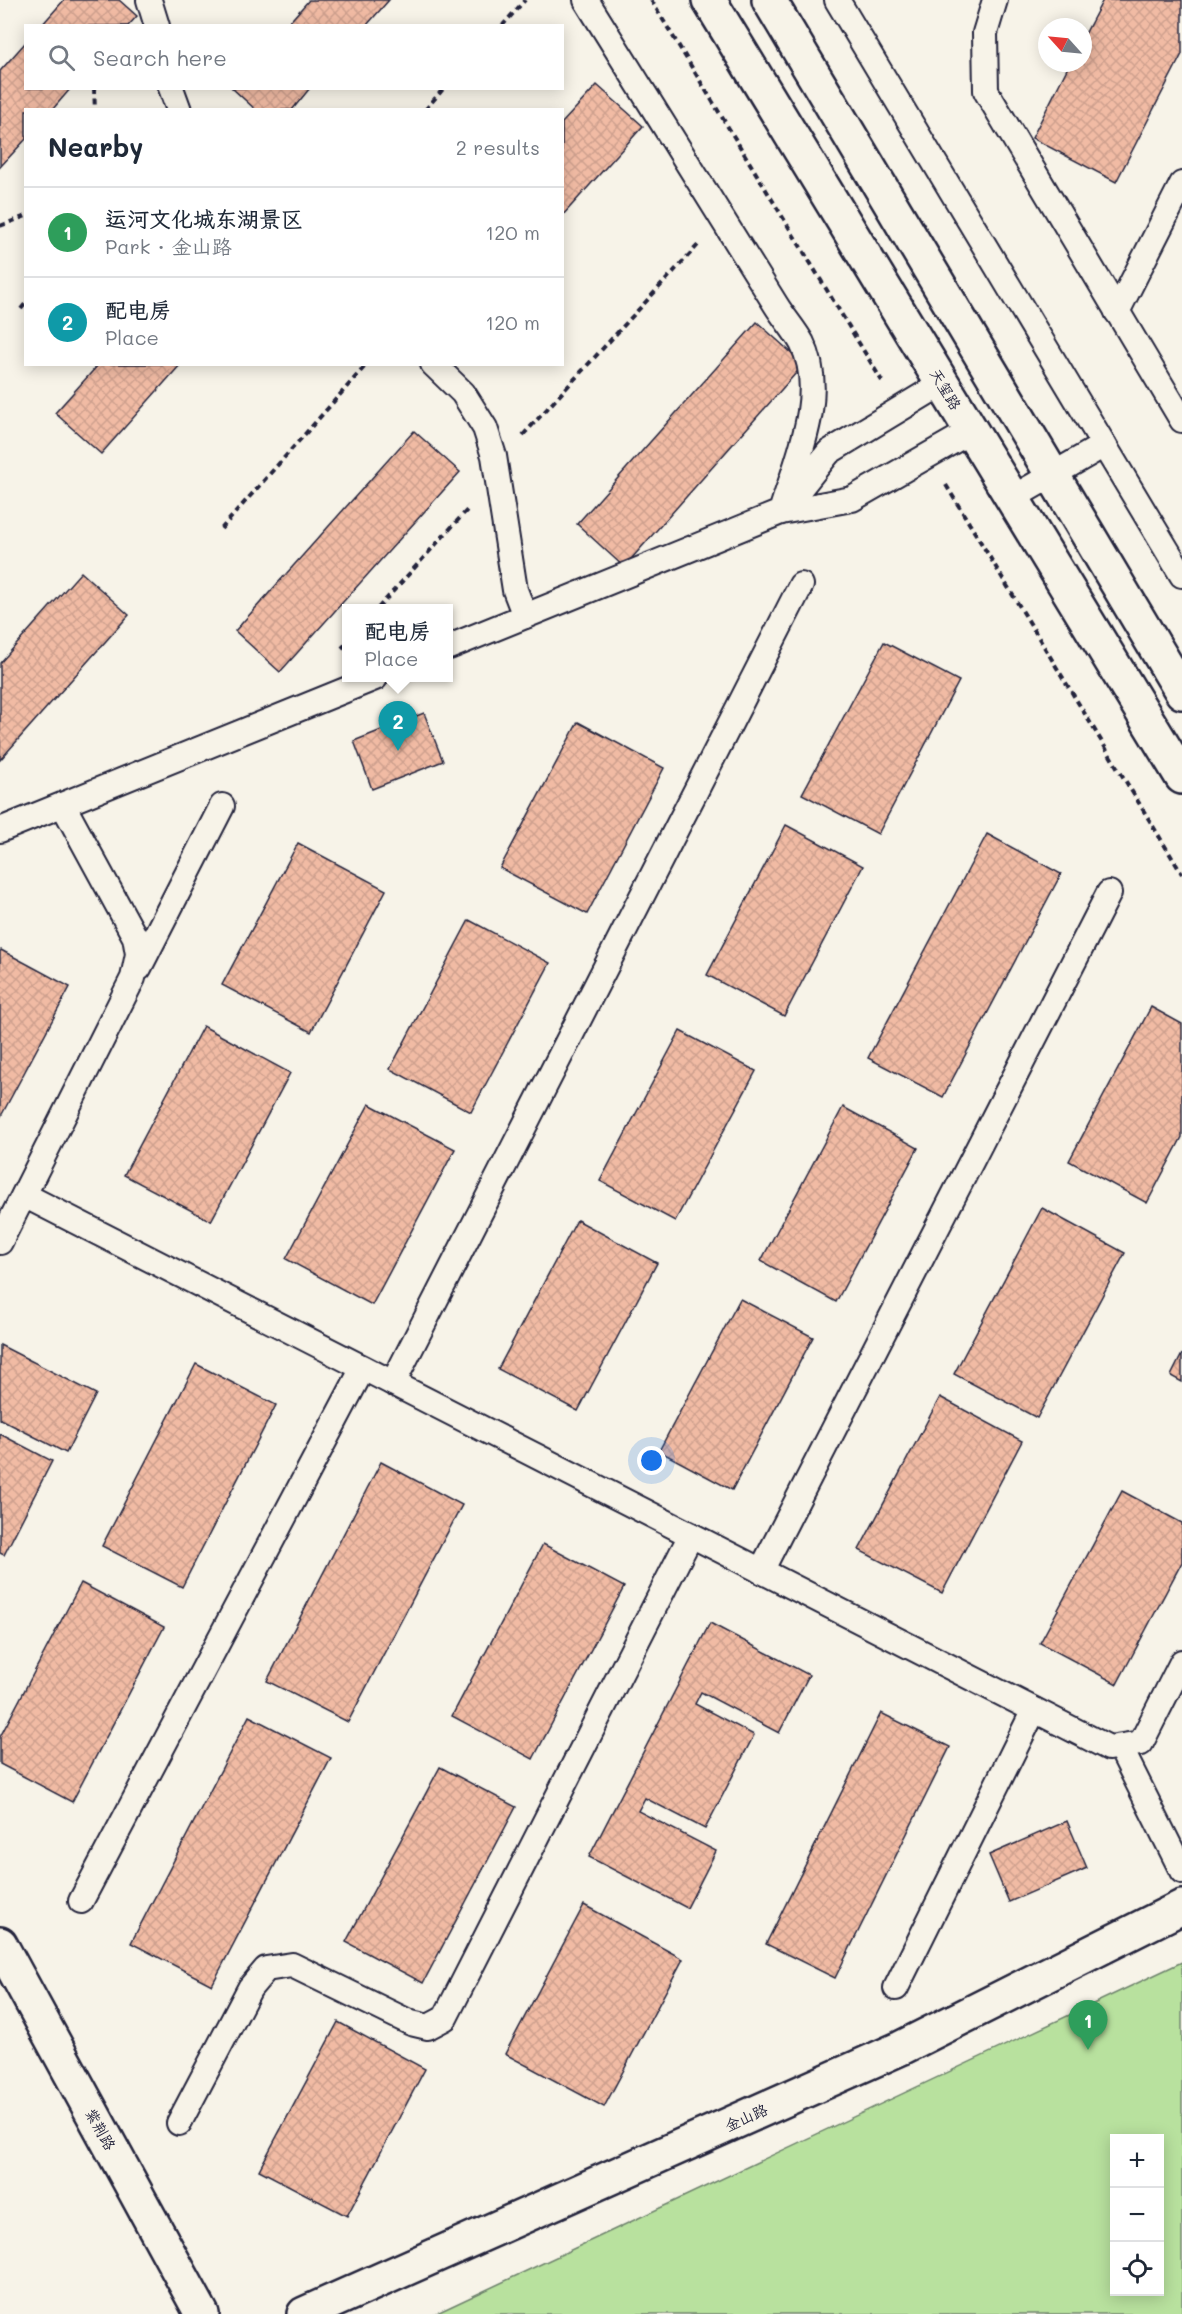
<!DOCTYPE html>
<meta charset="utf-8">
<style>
:root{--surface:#fff;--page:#f6f6f7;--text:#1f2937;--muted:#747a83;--line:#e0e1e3;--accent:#1f6fb2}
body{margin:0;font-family:Mali,"LXGW WenKai TC",sans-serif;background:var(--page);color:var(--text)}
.controls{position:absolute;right:18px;bottom:18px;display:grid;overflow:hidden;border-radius:0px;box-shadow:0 3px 15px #0003}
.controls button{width:54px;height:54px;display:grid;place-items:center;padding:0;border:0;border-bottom:2px solid var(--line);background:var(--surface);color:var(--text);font:30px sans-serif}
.compass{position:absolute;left:1038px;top:18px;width:54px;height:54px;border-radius:50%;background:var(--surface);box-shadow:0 3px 15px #0003;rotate:297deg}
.you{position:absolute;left:652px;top:1461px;width:21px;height:21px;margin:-15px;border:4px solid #fff;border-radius:50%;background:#1a73e8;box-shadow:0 0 0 9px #1a73e833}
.badge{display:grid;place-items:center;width:39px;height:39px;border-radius:50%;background:var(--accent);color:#fff;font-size:20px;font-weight:700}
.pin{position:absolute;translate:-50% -50px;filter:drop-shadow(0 2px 3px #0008)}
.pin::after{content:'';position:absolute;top:32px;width:21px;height:18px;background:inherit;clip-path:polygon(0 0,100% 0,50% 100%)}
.popup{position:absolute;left:342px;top:604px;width:111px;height:78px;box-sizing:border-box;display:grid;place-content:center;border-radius:0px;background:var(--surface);filter:drop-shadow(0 2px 4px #0005);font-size:20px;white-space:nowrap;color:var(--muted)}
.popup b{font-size:22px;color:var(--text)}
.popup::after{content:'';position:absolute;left:50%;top:100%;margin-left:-12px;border:12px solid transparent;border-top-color:var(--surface)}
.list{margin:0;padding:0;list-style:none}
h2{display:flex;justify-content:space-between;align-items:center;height:78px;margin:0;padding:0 24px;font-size:26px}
h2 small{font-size:20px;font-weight:400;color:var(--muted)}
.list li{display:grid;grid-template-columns:39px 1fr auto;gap:18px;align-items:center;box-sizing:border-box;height:90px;padding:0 24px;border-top:2px solid var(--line)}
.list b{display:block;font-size:22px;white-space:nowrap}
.list p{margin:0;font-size:20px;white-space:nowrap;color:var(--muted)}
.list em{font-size:20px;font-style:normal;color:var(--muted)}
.icon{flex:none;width:33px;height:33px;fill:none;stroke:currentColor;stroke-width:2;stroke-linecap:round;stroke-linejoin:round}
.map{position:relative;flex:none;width:1182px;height:2314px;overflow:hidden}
.search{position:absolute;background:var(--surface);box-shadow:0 3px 15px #0003;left:24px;top:24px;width:540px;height:66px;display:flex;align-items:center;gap:15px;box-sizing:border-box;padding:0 21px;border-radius:0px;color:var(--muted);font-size:22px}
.panel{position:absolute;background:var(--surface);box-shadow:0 3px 15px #0003;left:24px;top:108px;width:540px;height:258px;border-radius:0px}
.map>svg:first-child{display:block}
</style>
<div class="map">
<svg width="1182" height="2314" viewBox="0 0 1182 2314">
<defs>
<pattern id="building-cross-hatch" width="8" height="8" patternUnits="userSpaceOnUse" patternTransform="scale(1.5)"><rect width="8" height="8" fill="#f1bba4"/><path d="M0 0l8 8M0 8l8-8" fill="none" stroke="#cea08e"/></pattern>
</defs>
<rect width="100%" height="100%" fill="#f7f3e8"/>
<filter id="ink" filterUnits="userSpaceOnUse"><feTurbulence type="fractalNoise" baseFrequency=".0167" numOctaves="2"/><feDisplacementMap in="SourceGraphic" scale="12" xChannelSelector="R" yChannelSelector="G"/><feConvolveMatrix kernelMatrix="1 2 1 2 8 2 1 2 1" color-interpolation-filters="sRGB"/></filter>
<g filter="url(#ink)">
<!-- green -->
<path fill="#b8e19e" stroke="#6d826c" stroke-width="1.5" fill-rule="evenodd" d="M1182,1962V2314H435ZM1114,2138H1160V2292H1114Z"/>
<!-- building -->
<g fill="url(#building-cross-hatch)" stroke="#22223b" stroke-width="1.5">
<polygon points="64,0 119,0 137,16 128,26 41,26"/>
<polygon points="309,0 389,0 366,26 286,26"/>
<polygon points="1103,0 1182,0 1182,54 1116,182 1032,138 1070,63 1083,63 1083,38"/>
<polygon points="26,42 26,88 71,88 52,110 26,110 26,139 0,167 0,71"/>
<polygon points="597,85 643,126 562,216 562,123"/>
<polygon points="232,88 310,88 292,110 256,110"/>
<polygon points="757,322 804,364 624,567 577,524"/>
<polygon points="99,364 181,364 101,454 55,413"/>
<polygon points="414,431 460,472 280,672 235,631"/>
<polygon points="81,572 129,615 0,760 0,663"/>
<polygon points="884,642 959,681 878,834 802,794"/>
<polygon points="424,713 443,761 372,789 354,741"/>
<polygon points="578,722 664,768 587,914 500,868"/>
<polygon points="786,825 863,866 784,1016 707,975"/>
<polygon points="987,834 1061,874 943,1097 868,1058"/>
<polygon points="298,843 386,890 311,1032 222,985"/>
<polygon points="469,920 550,963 471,1112 390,1069"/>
<polygon points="1,950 70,987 0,1118 0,952"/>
<polygon points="1151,1007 1182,1024 1182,1137 1147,1203 1069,1161"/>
<polygon points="203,1026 290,1073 211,1221 124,1175"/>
<polygon points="680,1031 756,1071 675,1221 600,1181"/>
<polygon points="369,1104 455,1149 372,1305 286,1259"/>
<polygon points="843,1107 918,1148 836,1302 761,1261"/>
<polygon points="1042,1208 1125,1253 1037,1418 954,1374"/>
<polygon points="577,1220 657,1263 578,1411 498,1369"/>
<polygon points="740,1299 813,1337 732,1490 659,1451"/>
<polygon points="0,1345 96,1394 66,1453 0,1419"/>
<polygon points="1182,1354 1182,1382 1171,1376"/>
<polygon points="196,1364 276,1405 182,1587 102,1546"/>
<polygon points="940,1397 1022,1441 942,1593 859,1550"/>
<polygon points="0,1434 52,1461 4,1555 0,1553"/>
<polygon points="381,1462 462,1505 348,1722 267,1681"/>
<polygon points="1122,1491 1182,1523 1182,1562 1117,1684 1040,1643"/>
<polygon points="543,1544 624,1587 533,1759 452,1716"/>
<polygon points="81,1583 164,1627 72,1802 0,1764 0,1737"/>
<polygon points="710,1623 809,1675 779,1733 701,1692 695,1704 754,1735 705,1829 645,1798 638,1811 716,1851 687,1908 589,1857"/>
<polygon points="881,1713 950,1747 835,1978 766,1944"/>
<polygon points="249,1716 331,1758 212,1985 131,1943"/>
<polygon points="440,1767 516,1807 423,1983 346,1942"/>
<polygon points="1067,1821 1087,1868 1009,1902 989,1855"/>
<polygon points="584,1905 683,1959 604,2107 505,2054"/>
<polygon points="338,2022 425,2069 347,2216 259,2170"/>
</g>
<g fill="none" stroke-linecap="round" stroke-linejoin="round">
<defs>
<g id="lane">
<polyline points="149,0 157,26"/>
<polyline points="837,0 1182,575"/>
<polyline points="995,0 985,33 986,91 1182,420"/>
<polyline points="171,88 179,110"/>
<polyline points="1117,312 1182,184"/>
<polyline points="433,364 463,393 485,428 494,456 515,590 525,616"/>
<polyline points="943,383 829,452 781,512 852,499 971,431"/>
<polyline points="1012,498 1104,445"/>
<path d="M449,647L781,512C796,462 828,394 802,343C795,330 784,318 776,305L586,0"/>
<polyline points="0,830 375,678"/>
<polyline points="139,968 222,806"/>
<polyline points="24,1195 1109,1748 1141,1743 1182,1662"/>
<polyline points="0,1242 133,978 138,954 135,937 63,805"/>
<polyline points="393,1383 801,585"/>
<polyline points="761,1571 1109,893"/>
<polyline points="1120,1747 1182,1871"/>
<polyline points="81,1901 363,1368"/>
<polyline points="896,1988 1034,1710"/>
<polyline points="179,2123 250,1988 266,1969 292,1965 411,2023 428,2027 445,2018 691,1535"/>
</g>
<g id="street">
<polyline points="709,0 1182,777"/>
<polyline points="769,0 1182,692"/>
<polyline points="0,1944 202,2314"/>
</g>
<polyline id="secondary" points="304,2314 901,2048 1182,1907"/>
</defs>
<!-- lane casing -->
<use href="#lane" stroke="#22223b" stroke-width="28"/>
<!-- street casing -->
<use href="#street" stroke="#22223b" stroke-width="38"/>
<!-- secondary casing -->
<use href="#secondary" stroke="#22223b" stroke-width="38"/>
<!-- path -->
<g stroke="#22223b" stroke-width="4" stroke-dasharray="6 4.5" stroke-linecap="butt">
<polyline points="651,0 882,381"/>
<polyline points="502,26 525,0"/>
<polyline points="94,88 95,110"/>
<polyline points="425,110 444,88"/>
<polyline points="0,226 26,216"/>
<polyline points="21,309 26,303"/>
<polyline points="523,435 699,244"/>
<polyline points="946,485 1182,874"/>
<polyline points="221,529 367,364"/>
<polyline points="378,608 468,509"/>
<polyline points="342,648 347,643"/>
</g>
<!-- lane -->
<use href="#lane" stroke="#f7f3e8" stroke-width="24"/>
<!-- street -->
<use href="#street" stroke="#f7f3e8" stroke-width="33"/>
<!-- secondary -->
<use href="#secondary" stroke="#f7f3e8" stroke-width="33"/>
</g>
</g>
<g text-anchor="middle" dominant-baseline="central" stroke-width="5" stroke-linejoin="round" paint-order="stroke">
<!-- street labels -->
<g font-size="15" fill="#22223b" stroke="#f7f3e8">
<text transform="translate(946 389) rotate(59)">天玺路</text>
<text transform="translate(746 2117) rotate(-24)">金山路</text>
<text transform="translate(101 2129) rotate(61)">紫荆路</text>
</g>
</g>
</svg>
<div class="controls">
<button>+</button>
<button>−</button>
<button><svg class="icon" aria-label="locate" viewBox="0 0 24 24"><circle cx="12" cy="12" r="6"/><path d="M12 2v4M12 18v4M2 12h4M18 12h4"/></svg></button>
</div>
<svg class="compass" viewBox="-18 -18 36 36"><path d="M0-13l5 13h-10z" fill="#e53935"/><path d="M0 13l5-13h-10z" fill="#747a83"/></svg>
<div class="you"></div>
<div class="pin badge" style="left:1088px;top:2050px;background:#2e9e5b">1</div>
<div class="pin badge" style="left:398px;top:751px;background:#0f9aa8">2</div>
<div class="popup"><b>配电房</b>Place</div>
<div class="search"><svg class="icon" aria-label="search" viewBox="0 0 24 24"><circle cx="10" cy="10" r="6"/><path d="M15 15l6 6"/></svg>Search here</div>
<section class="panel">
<h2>Nearby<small>2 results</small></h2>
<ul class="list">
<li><span class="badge" style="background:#2e9e5b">1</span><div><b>运河文化城东湖景区</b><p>Park · 金山路</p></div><em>120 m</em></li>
<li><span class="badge" style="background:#0f9aa8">2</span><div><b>配电房</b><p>Place</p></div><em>120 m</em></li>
</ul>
</section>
</div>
